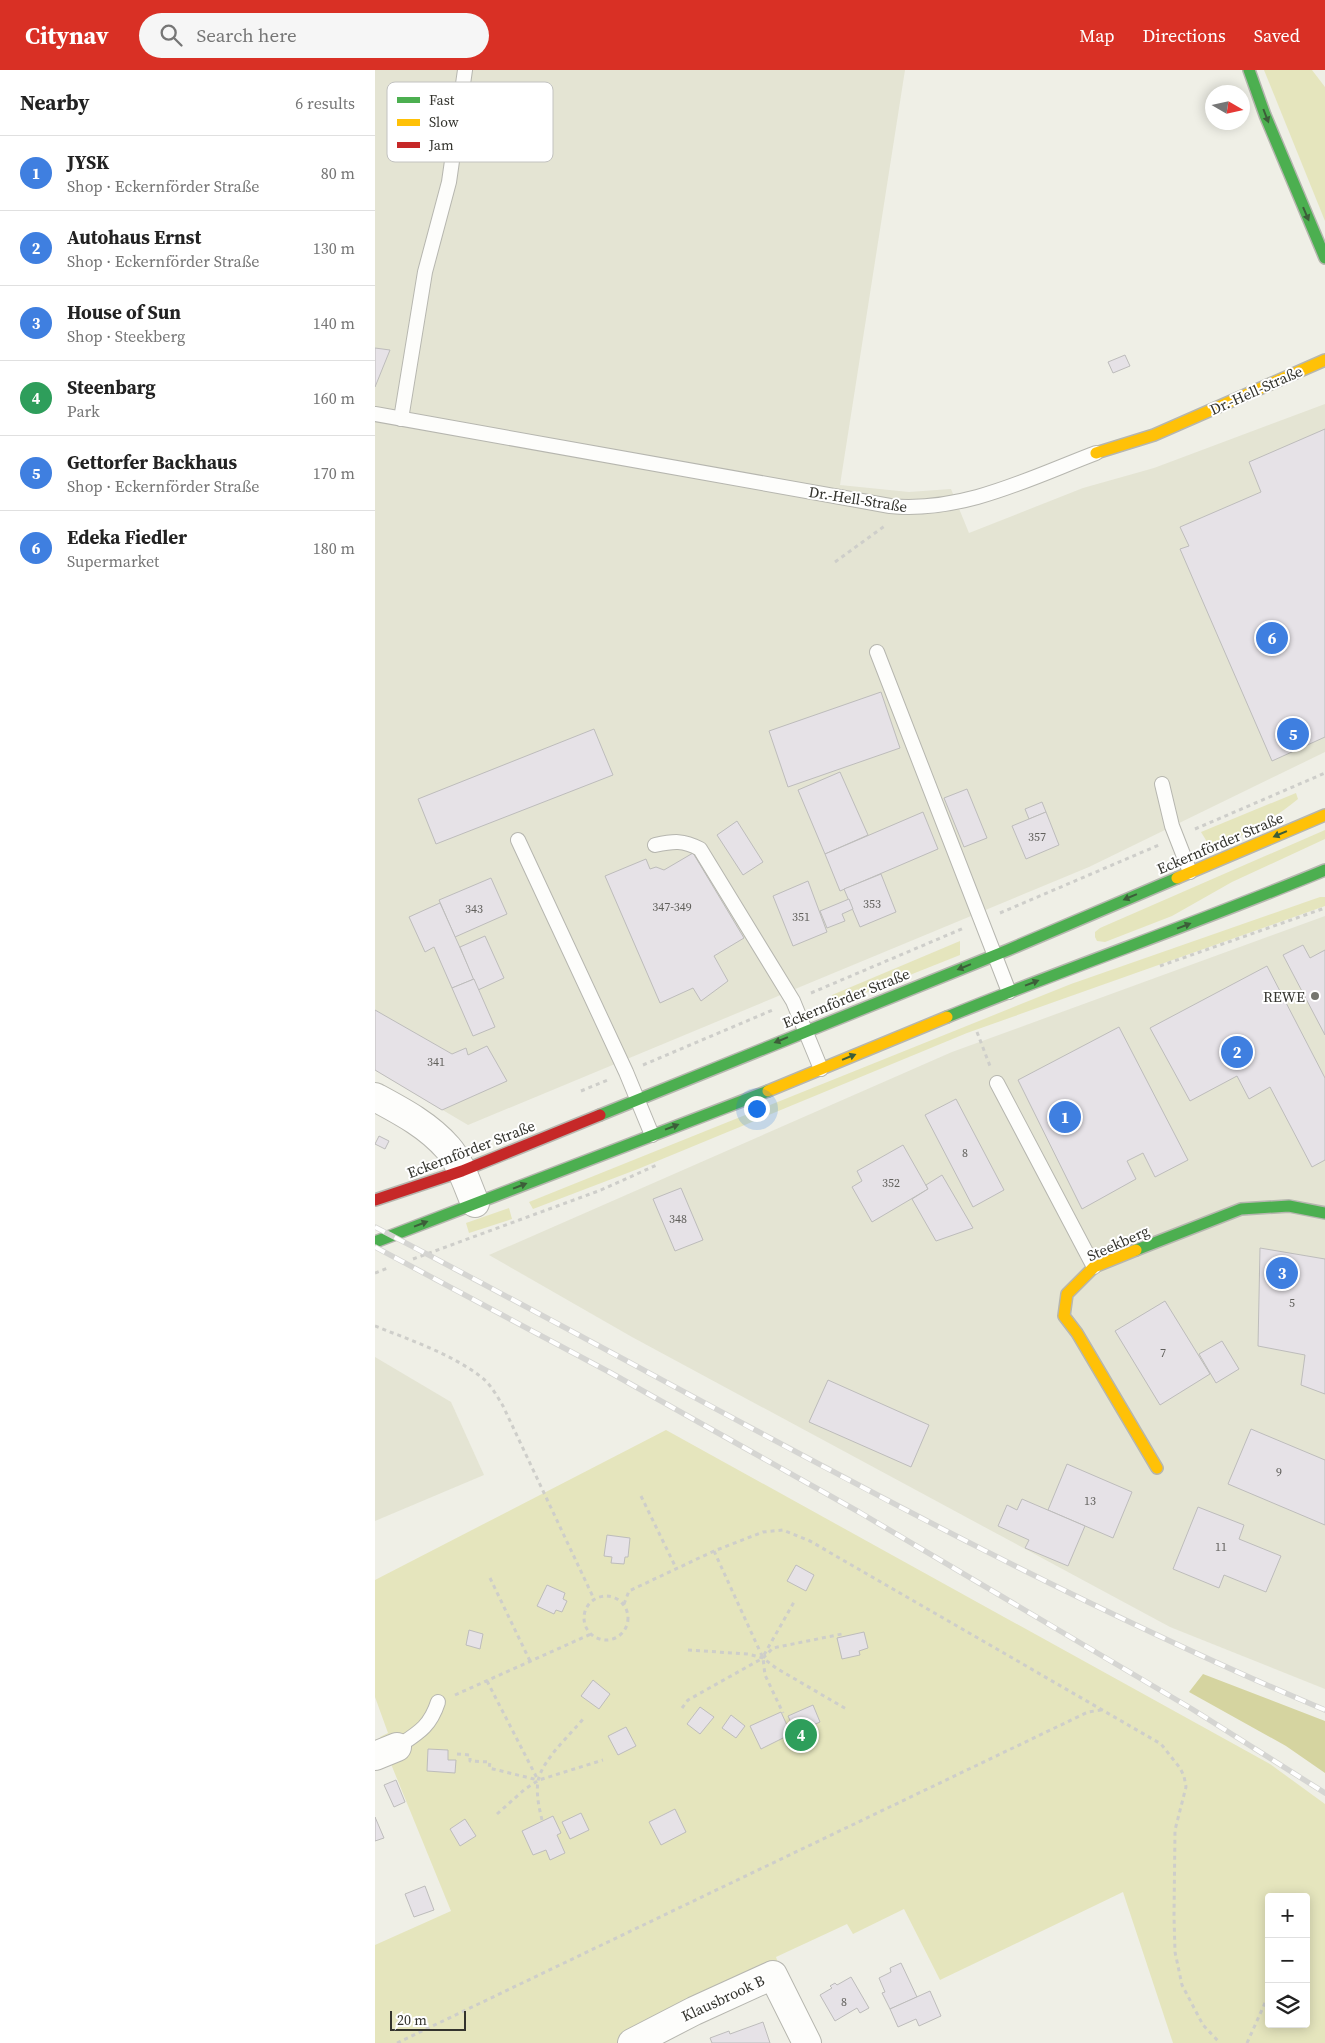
<!DOCTYPE html>
<meta charset="utf-8">
<style>
:root{--surface:#fff;--page:#f6f6f6;--text:#222;--muted:#767676;--line:#e0e0e0;--accent:#d93025}
body{margin:0;font-family:"Source Serif 4",serif;background:var(--page);color:var(--text)}
.controls{position:absolute;right:15px;bottom:15px;display:grid;overflow:hidden;border-radius:5px;box-shadow:0 2px 12px #0003}
.controls button{width:45px;height:45px;display:grid;place-items:center;padding:0;border:0;border-bottom:1px solid var(--line);background:var(--surface);color:var(--text);font:25px sans-serif}
.compass{position:absolute;left:830px;top:15px;width:45px;height:45px;border-radius:50%;background:var(--surface);box-shadow:0 2px 12px #0003;rotate:99deg}
.scale{position:absolute;left:15px;bottom:12px;width:76px;box-sizing:border-box;padding-left:5px;border:2px solid #33332d;border-top:0;font-size:14px;line-height:18px;white-space:nowrap;color:#33332d;-webkit-text-stroke:4px #fff;paint-order:stroke}
.you{position:absolute;left:381px;top:1038px;width:18px;height:18px;margin:-12px;border:4px solid #fff;border-radius:50%;background:#1a73e8;box-shadow:0 0 0 8px #1a73e833}
.badge{display:grid;place-items:center;width:32px;height:32px;border-radius:50%;background:var(--accent);color:#fff;font-size:16px;font-weight:700}
.pin{position:absolute;translate:-50% -50%;border:2px solid #fff;box-shadow:0 1px 5px #0006}
.list{margin:0;padding:0;list-style:none}
h2{display:flex;justify-content:space-between;align-items:center;height:65px;margin:0;padding:0 20px;font-size:21px}
h2 small{font-size:16px;font-weight:400;color:var(--muted)}
.list li{display:grid;grid-template-columns:32px 1fr auto;gap:15px;align-items:center;box-sizing:border-box;height:75px;padding:0 20px;border-top:1px solid var(--line)}
.list b{display:block;font-size:19px;white-space:nowrap}
.list p{margin:0;font-size:16px;white-space:nowrap;color:var(--muted)}
.list em{font-size:16px;font-style:normal;color:var(--muted)}
.icon{flex:none;width:28px;height:28px;fill:none;stroke:currentColor;stroke-width:2;stroke-linecap:round;stroke-linejoin:round}
.map{position:relative;flex:none;width:950px;height:1973px;overflow:hidden}
header{display:flex;align-items:center;gap:30px;box-sizing:border-box;height:70px;padding:0 25px;background:var(--accent);color:#fff}
header strong{font-size:24px}
nav{display:flex;gap:28px;margin-inline-start:auto;font-size:18px}
.search{width:350px;height:45px;background:var(--page);display:flex;align-items:center;gap:12px;box-sizing:border-box;padding:0 18px;border-radius:28px;color:var(--muted);font-size:19px}
main{display:flex}
aside{flex:1;background:var(--surface)}
.map>svg:first-child{display:block}
</style>
<header>
<strong>Citynav</strong>
<div class="search"><svg class="icon" aria-label="search" viewBox="0 0 24 24"><circle cx="10" cy="10" r="6"/><path d="M15 15l6 6"/></svg>Search here</div>
<nav><a>Map</a><a>Directions</a><a>Saved</a></nav>
</header>
<main>
<aside>
<h2>Nearby<small>6 results</small></h2>
<ul class="list">
<li><span class="badge" style="background:#3f7fe0">1</span><div><b>JYSK</b><p>Shop · Eckernförder Straße</p></div><em>80 m</em></li>
<li><span class="badge" style="background:#3f7fe0">2</span><div><b>Autohaus Ernst</b><p>Shop · Eckernförder Straße</p></div><em>130 m</em></li>
<li><span class="badge" style="background:#3f7fe0">3</span><div><b>House of Sun</b><p>Shop · Steekberg</p></div><em>140 m</em></li>
<li><span class="badge" style="background:#2e9e5b">4</span><div><b>Steenbarg</b><p>Park</p></div><em>160 m</em></li>
<li><span class="badge" style="background:#3f7fe0">5</span><div><b>Gettorfer Backhaus</b><p>Shop · Eckernförder Straße</p></div><em>170 m</em></li>
<li><span class="badge" style="background:#3f7fe0">6</span><div><b>Edeka Fiedler</b><p>Supermarket</p></div><em>180 m</em></li>
</ul>
</aside>
<div class="map">
<svg width="950" height="1973" viewBox="0 0 950 1973">
<rect width="100%" height="100%" fill="#efefe6"/>
<!-- built -->
<g fill="#e4e4d3">
<polygon points="0,0 530,0 465,415 534,422 576,419 594,463 708,418 779,398 950,334 950,682 714,797 93,1055 0,1000"/>
<polygon points="950,846 950,1619 795,1557 257,1267 114,1185 577,982"/>
<polygon points="0,1287 76,1332 109,1405 0,1451"/>
</g>
<!-- green -->
<g fill="#e5e5bd" fill-rule="evenodd">
<polygon points="889,0 937,0 950,17 950,151"/>
<path d="M921,723L923,729C896,751 868,766 837,780L826,762Z"/>
<polygon points="950,760 950,769 857,812 797,846 730,872 722,871 720,867 720,862 725,858"/>
<polygon points="945,827 950,827 950,836 592,963 263,1099 158,1139 154,1132 696,914"/>
<polygon points="585,871 585,885 462,934 457,925"/>
<polygon points="134,1138 137,1149 94,1163 91,1153"/>
<path d="M291,1360L895,1694L950,1734V1973H798L748,1822L565,1910L529,1839L478,1864L472,1854L401,1887L404,1896L242,1973H0V1875L76,1841L5,1667L13,1663L0,1627V1510ZM894,1827H931V1954H894Z"/>
</g>
<!-- forest -->
<polygon fill="#d5d4a0" points="828,1604 950,1651 950,1703 911,1676 814,1622"/>
<!-- building -->
<g fill="#e6e2e7" stroke="#bdbcbb">
<polygon points="0,278 15,280 0,317"/>
<polygon points="750,285 755,296 738,303 733,292"/>
<polygon points="950,359 950,667 897,691 805,479 814,476 805,457 886,422 874,392"/>
<polygon points="506,622 525,678 413,717 394,661"/>
<polygon points="219,659 238,705 61,774 43,729"/>
<polygon points="465,702 493,765 450,784 423,720"/>
<polygon points="592,719 612,768 589,777 569,728"/>
<polygon points="667,732 671,742 654,749 650,739"/>
<polygon points="548,742 563,779 465,821 450,784"/>
<polygon points="671,742 684,775 651,789 637,756"/>
<polygon points="362,751 388,792 368,805 342,765"/>
<polygon points="318,783 369,868 339,886 353,911 326,931 318,918 285,933 230,806 271,789 275,799 281,797 289,800"/>
<polygon points="506,804 521,842 485,857 469,819"/>
<polygon points="116,808 132,844 80,867 64,830"/>
<polygon points="433,811 452,862 418,876 398,826"/>
<polygon points="474,829 478,839 467,844 470,851 452,858 445,841"/>
<polygon points="65,833 99,909 77,918 59,877 50,882 34,847"/>
<polygon points="110,866 129,908 103,920 85,877"/>
<polygon points="928,875 935,888 950,880 950,965 908,885"/>
<polygon points="892,896 950,1008 950,1090 937,1097 895,1017 874,1029 862,1006 815,1031 775,958"/>
<polygon points="99,909 120,957 98,966 77,918"/>
<polygon points="0,940 77,984 91,978 93,985 112,976 132,1011 67,1040 0,1000"/>
<polygon points="744,957 813,1090 780,1107 768,1083 752,1091 761,1109 707,1139 643,1010"/>
<polygon points="581,1029 629,1120 598,1137 550,1045"/>
<polygon points="4,1066 14,1071 10,1079 0,1074"/>
<polygon points="528,1075 553,1119 497,1152 477,1117 487,1111 482,1101"/>
<polygon points="567,1105 598,1158 561,1171 537,1129 553,1119 551,1115"/>
<polygon points="306,1118 328,1170 300,1181 278,1129"/>
<polygon points="885,1178 950,1189 950,1324 926,1315 930,1285 883,1276"/>
<polygon points="790,1231 835,1304 785,1335 740,1261"/>
<polygon points="847,1271 864,1299 841,1313 824,1284"/>
<polygon points="453,1310 554,1355 536,1397 434,1352"/>
<polygon points="876,1359 950,1390 950,1455 853,1414"/>
<polygon points="692,1394 757,1422 738,1468 673,1440"/>
<polygon points="647,1429 710,1456 693,1496 650,1478 654,1470 623,1456 632,1435 642,1440"/>
<polygon points="823,1437 869,1455 864,1469 906,1486 891,1522 849,1505 844,1518 798,1499"/>
<polygon points="232,1465 255,1468 253,1487 250,1487 249,1494 236,1493 237,1487 229,1486"/>
<polygon points="421,1495 439,1505 431,1521 412,1511"/>
<polygon points="172,1515 190,1523 188,1529 192,1531 187,1542 181,1540 179,1544 162,1536"/>
<polygon points="94,1560 108,1564 105,1579 91,1575"/>
<polygon points="489,1562 493,1578 484,1581 485,1585 467,1589 462,1568"/>
<polygon points="218,1610 235,1624 224,1639 206,1626"/>
<polygon points="438,1635 445,1652 421,1663 413,1646"/>
<polygon points="325,1637 339,1647 325,1664 312,1654"/>
<polygon points="406,1642 416,1664 386,1679 375,1656"/>
<polygon points="356,1645 370,1656 361,1668 347,1658"/>
<polygon points="251,1657 261,1676 243,1685 233,1666"/>
<polygon points="53,1679 73,1680 73,1690 81,1690 80,1703 52,1701"/>
<polygon points="21,1710 30,1732 19,1737 9,1715"/>
<polygon points="300,1739 311,1762 286,1775 274,1752"/>
<polygon points="206,1743 214,1760 195,1769 187,1752"/>
<polygon points="178,1746 186,1763 182,1765 190,1783 175,1790 171,1780 158,1785 147,1761"/>
<polygon points="0,1747 9,1768 0,1771"/>
<polygon points="90,1749 101,1766 85,1776 75,1759"/>
<polygon points="50,1816 59,1840 39,1847 30,1824"/>
<polygon points="526,1893 542,1927 515,1939 507,1923 510,1922 504,1908 516,1902 515,1898"/>
<polygon points="476,1907 494,1938 485,1943 482,1938 460,1951 445,1925 457,1918 455,1916 460,1913 462,1915"/>
<polygon points="555,1921 566,1946 544,1956 541,1949 523,1957 515,1939"/>
<polygon points="388,1952 395,1973 337,1973 335,1968 354,1961 355,1964"/>
</g>
<g fill="none" stroke-linecap="round" stroke-linejoin="round">
<defs>
<g id="lane">
<path d="M0,344L515,436C588,443 655,408 721,383"/>
<polyline points="26,349 50,202 74,112 90,0"/>
<polyline points="502,582 634,922"/>
<polyline points="787,714 797,756 815,802"/>
<polyline points="143,770 251,1002 277,1065"/>
<path d="M280,775C299,771 308,770 325,779L418,931L446,999"/>
<polyline points="622,1013 719,1197"/>
<path d="M22,1677C43,1663 55,1657 63,1632"/>
</g>
<g id="street">
<path d="M0,1027C26,1041 53,1055 73,1078C86,1093 92,1115 100,1133"/>
<polyline points="0,1686 22,1677"/>
<polyline points="257,1973 319,1941 398,1905 432,1973"/>
</g>
<g id="fast">
<polyline points="874,0 890,45 950,188"/>
<path d="M572,947C697,896 825,852 950,800"/>
<polyline points="225,1045 633,880 802,808"/>
<polyline points="0,1172 393,1021"/>
<polyline points="761,1180 866,1139 914,1136 950,1143"/>
</g>
<g id="slow">
<polyline points="721,383 779,365 950,290"/>
<polyline points="802,808 950,745"/>
<polyline points="393,1021 572,947"/>
<polyline points="761,1180 719,1197 692,1224 689,1246 702,1263 782,1398"/>
</g>
<polyline id="jam" points="0,1130 87,1101 225,1045"/>
</defs>
<!-- lane casing -->
<use href="#lane" stroke="#b6b6af" stroke-width="16"/>
<!-- street casing -->
<use href="#street" stroke="#b6b6af" stroke-width="30"/>
<!-- fast casing -->
<use href="#fast" stroke="#b6b6af" stroke-width="14"/>
<!-- slow casing -->
<use href="#slow" stroke="#b6b6af" stroke-width="14"/>
<!-- jam casing -->
<use href="#jam" stroke="#b6b6af" stroke-width="14"/>
<!-- path -->
<g stroke="#cececa" stroke-width="3" stroke-dasharray="4 4" stroke-linecap="butt">
<polyline points="460,492 511,455"/>
<polyline points="820,759 950,703"/>
<polyline points="625,843 784,775"/>
<polyline points="785,896 950,838"/>
<polyline points="436,923 589,858"/>
<polyline points="602,962 615,996"/>
<polyline points="268,995 400,939"/>
<polyline points="206,1021 233,1010"/>
<polyline points="38,1189 226,1120 284,1094"/>
<polyline points="0,1203 13,1198"/>
<path d="M0,1256C35,1270 74,1283 105,1306C115,1313 122,1326 128,1336L219,1529"/>
<polyline points="266,1426 301,1498"/>
<polyline points="339,1481 388,1588 390,1605 408,1643"/>
<polyline points="115,1508 155,1591"/>
<circle cx="231" cy="1548" r="22"/>
<polyline points="249,1534 254,1521 339,1481 388,1462 408,1460 435,1471 786,1674 805,1698 809,1706 811,1717 800,1760 799,1846 800,1882 807,1915 828,1955 845,1973"/>
<polyline points="313,1580 373,1584 388,1588 401,1598 473,1640"/>
<polyline points="389,1585 419,1532"/>
<polyline points="112,1611 163,1710"/>
<polyline points="80,1625 216,1564"/>
<polyline points="307,1638 313,1630 388,1588 398,1578 467,1564"/>
<polyline points="82,1684 95,1685 95,1691 115,1692 114,1698 163,1710"/>
<polyline points="122,1744 150,1719 164,1710 228,1690"/>
<path d="M167,1750C164,1737 161,1725 163,1711C167,1690 195,1665 209,1648"/>
<polyline points="22,1973 713,1642 726,1640"/>
<polyline points="872,1973 894,1924"/>
</g>
<!-- lane -->
<use href="#lane" stroke="#fdfdfb" stroke-width="14"/>
<!-- street -->
<use href="#street" stroke="#fdfdfb" stroke-width="28"/>
<!-- fast -->
<use href="#fast" stroke="#4caf50" stroke-width="11"/>
<!-- slow -->
<use href="#slow" stroke="#ffc107" stroke-width="11"/>
<!-- jam -->
<use href="#jam" stroke="#c62828" stroke-width="11"/>
<defs>
<g id="rail">
<path d="M0,1157C316,1321 622,1502 950,1640"/>
<polyline points="0,1177 236,1303 484,1442 817,1639 950,1723"/>
</g>
</defs>
<!-- rail casing -->
<use href="#rail" stroke="#d5d5d2" stroke-width="5.5"/>
<!-- rail -->
<use href="#rail" stroke="#fff" stroke-width="4" stroke-dasharray="11" stroke-linecap="butt"/>
</g>
<!-- one-way arrows -->
<defs><path id="oneway-solid" d="M-6-.8H1V-3.2L6.5 0L1 3.2V.8H-6Z" transform="scale(1.25)"/></defs>
<g fill="#3c5e39">
<use href="#oneway-solid" transform="translate(891 46) rotate(69)"/>
<use href="#oneway-solid" transform="translate(931 144) rotate(67)"/>
<use href="#oneway-solid" transform="translate(905 764) rotate(157)"/>
<use href="#oneway-solid" transform="translate(755 827) rotate(157)"/>
<use href="#oneway-solid" transform="translate(809 856) rotate(-21)"/>
<use href="#oneway-solid" transform="translate(589 897) rotate(158)"/>
<use href="#oneway-solid" transform="translate(657 913) rotate(-21)"/>
<use href="#oneway-solid" transform="translate(406 970) rotate(158)"/>
<use href="#oneway-solid" transform="translate(474 987) rotate(-22)"/>
<use href="#oneway-solid" transform="translate(297 1057) rotate(-21)"/>
<use href="#oneway-solid" transform="translate(145 1116) rotate(-21)"/>
<use href="#oneway-solid" transform="translate(46 1154) rotate(-21)"/>
</g>
<!-- markers -->
<circle fill="#75756e" stroke="#fff" stroke-width="2" cx="940" cy="926" r="5"/>
<g text-anchor="middle" dominant-baseline="central" stroke-width="4" stroke-linejoin="round" paint-order="stroke">
<!-- number labels -->
<g font-size="12" fill="#61605c">
<text x="662" y="767">357</text>
<text x="497" y="834">353</text>
<text x="297" y="837">347-349</text>
<text x="99" y="839">343</text>
<text x="426" y="847">351</text>
<text x="61" y="992">341</text>
<text x="590" y="1083">8</text>
<text x="516" y="1113">352</text>
<text x="303" y="1149">348</text>
<text x="917" y="1233">5</text>
<text x="788" y="1283">7</text>
<text x="904" y="1402">9</text>
<text x="715" y="1431">13</text>
<text x="846" y="1477">11</text>
<text x="469" y="1932">8</text>
</g>
<!-- street labels -->
<g font-size="15" fill="#33332d" stroke="#fff">
<text transform="translate(881 320) rotate(-24)">Dr.-Hell-Straße</text>
<text transform="translate(483 429) rotate(9)">Dr.-Hell-Straße</text>
<text transform="translate(845 773) rotate(-23)">Eckernförder Straße</text>
<text transform="translate(471 928) rotate(-22)">Eckernförder Straße</text>
<text transform="translate(96 1079) rotate(-21)">Eckernförder Straße</text>
<text transform="translate(743 1173) rotate(-24)">Steekberg</text>
<text transform="translate(348 1928) rotate(-25)">Klausbrook B</text>
</g>
<!-- poi labels -->
<g font-size="15" fill="#33332d" stroke="#fff" text-anchor="end">
<text x="930" y="926">REWE</text>
</g>
</g>
<!-- legend -->
<rect x="12" y="12" width="166" height="80" rx="8" fill="#fff" stroke="#c2c2c0" stroke-width="1"/>
<rect x="22" y="27" width="23" height="6" fill="#4caf50"/>
<rect x="22" y="49" width="23" height="7" fill="#ffc107"/>
<rect x="22" y="72" width="23" height="6" fill="#c62828"/>
<g font-size="14" fill="#33332d">
<text x="54" y="35">Fast</text>
<text x="54" y="57">Slow</text>
<text x="54" y="80">Jam</text>
</g>
</svg>
<div class="controls">
<button>+</button>
<button>−</button>
<button><svg class="icon" aria-label="layers" viewBox="0 0 24 24"><path d="M12 4l9 5-9 5-9-5zM3 14l9 5 9-5"/></svg></button>
</div>
<svg class="compass" viewBox="-18 -18 36 36"><path d="M0-13l5 13h-10z" fill="#e53935"/><path d="M0 13l5-13h-10z" fill="#767676"/></svg>
<div class="scale">20 m</div>
<div class="you"></div>
<div class="pin badge" style="left:690px;top:1047px;background:#3f7fe0">1</div>
<div class="pin badge" style="left:862px;top:982px;background:#3f7fe0">2</div>
<div class="pin badge" style="left:907px;top:1203px;background:#3f7fe0">3</div>
<div class="pin badge" style="left:426px;top:1665px;background:#2e9e5b">4</div>
<div class="pin badge" style="left:918px;top:664px;background:#3f7fe0">5</div>
<div class="pin badge" style="left:897px;top:568px;background:#3f7fe0">6</div>
</div>
</main>
